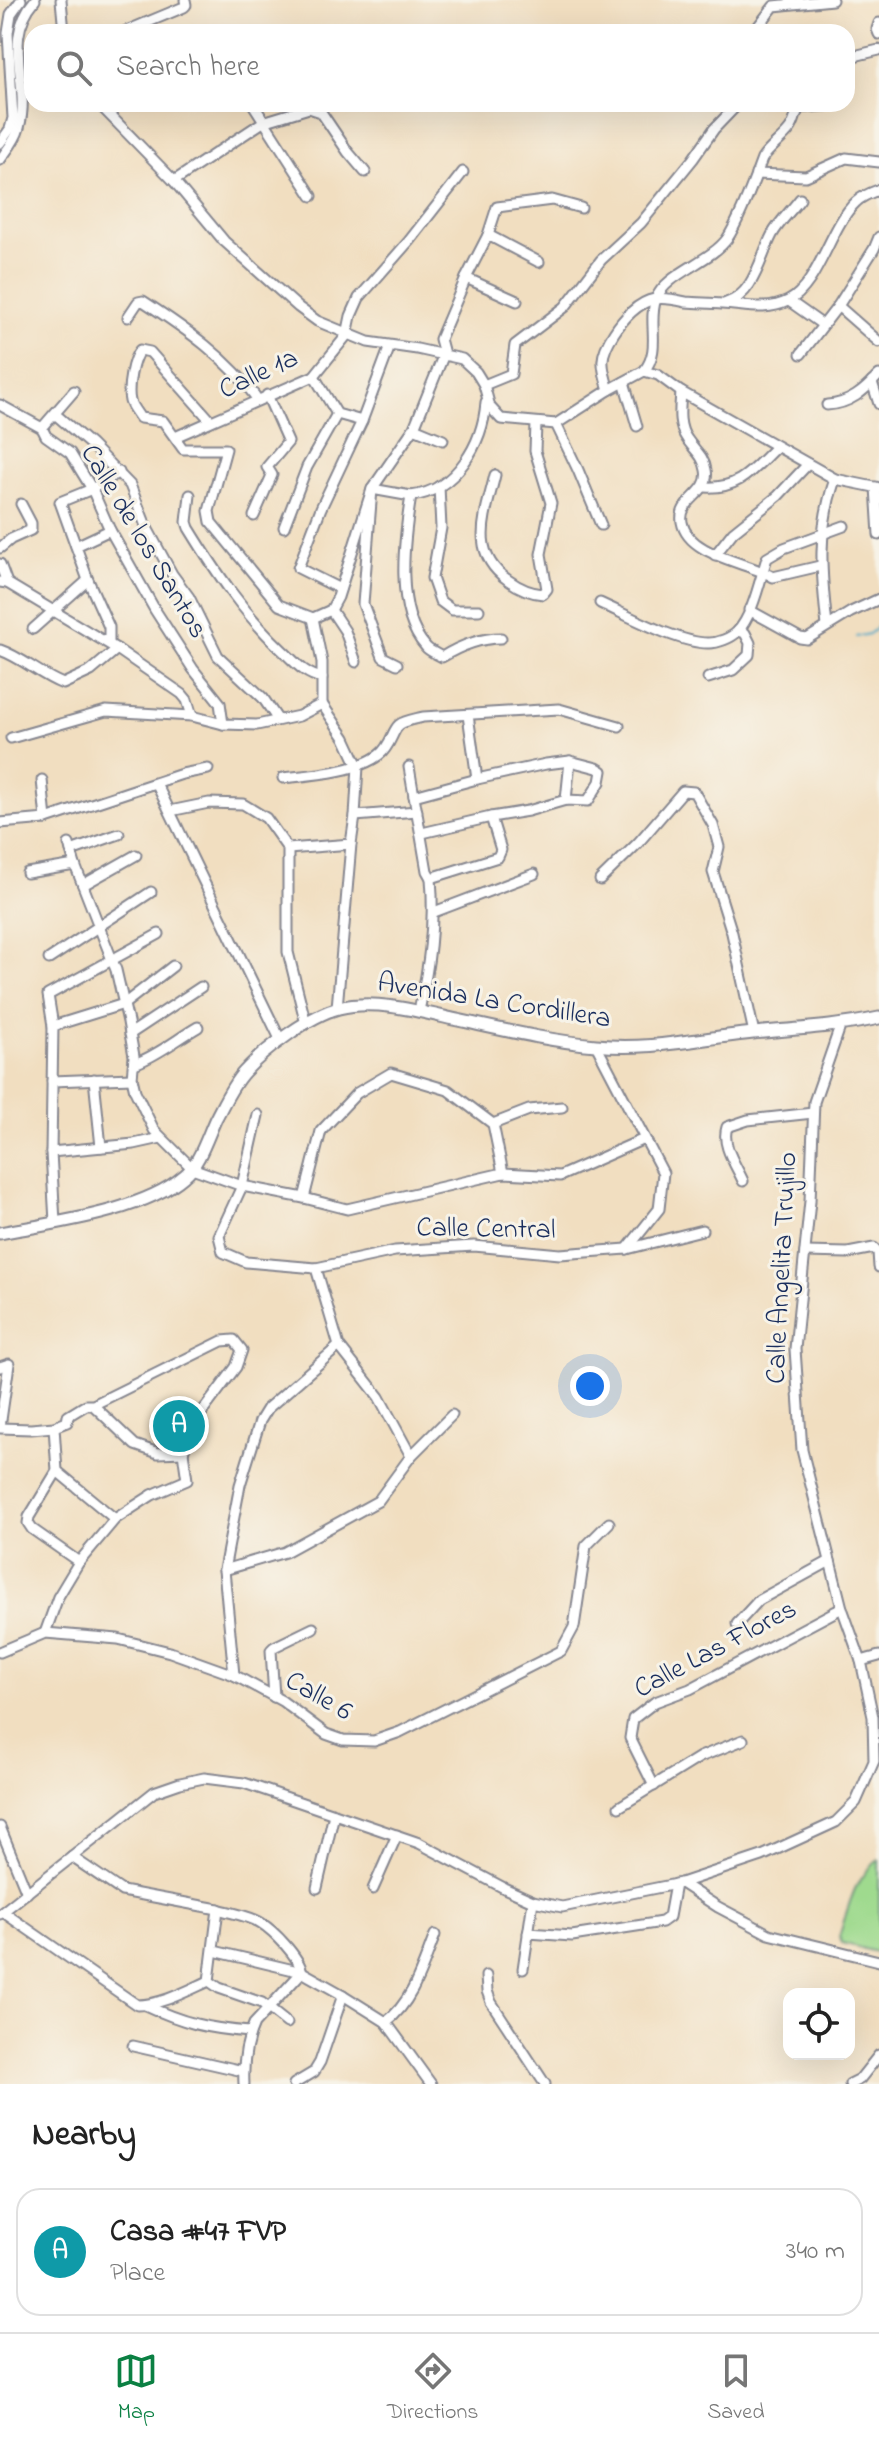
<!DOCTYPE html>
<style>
:root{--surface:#fff;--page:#f6f6f6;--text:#222;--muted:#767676;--line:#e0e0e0;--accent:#0b8043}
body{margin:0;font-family:"Indie Flower",sans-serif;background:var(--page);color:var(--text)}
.controls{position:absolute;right:24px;bottom:24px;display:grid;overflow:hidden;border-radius:16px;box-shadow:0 8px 32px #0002}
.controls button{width:72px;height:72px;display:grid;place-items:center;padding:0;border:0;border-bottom:2px solid var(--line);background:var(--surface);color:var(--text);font:40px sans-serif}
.you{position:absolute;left:590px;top:1386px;width:28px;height:28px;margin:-20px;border:6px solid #fff;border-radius:50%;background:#1a73e8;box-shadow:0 0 0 12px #1a73e833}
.badge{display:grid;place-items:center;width:52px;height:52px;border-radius:50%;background:var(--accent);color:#fff;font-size:26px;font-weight:700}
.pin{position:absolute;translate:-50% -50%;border:4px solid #fff;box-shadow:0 2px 8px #0006}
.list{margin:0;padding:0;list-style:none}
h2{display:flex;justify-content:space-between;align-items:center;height:104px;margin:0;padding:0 32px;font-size:34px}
h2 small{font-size:26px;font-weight:400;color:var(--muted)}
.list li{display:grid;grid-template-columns:52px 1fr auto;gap:24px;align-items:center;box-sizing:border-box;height:128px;margin:0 16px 16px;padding:0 16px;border:2px solid var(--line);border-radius:24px}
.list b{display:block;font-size:30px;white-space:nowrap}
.list p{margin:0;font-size:26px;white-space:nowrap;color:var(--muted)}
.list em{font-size:26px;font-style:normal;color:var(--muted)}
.icon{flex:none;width:44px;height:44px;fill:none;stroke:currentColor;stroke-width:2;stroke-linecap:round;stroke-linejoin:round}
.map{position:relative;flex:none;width:879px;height:2084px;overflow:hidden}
.search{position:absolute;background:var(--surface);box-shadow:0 8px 32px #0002;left:24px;right:24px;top:24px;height:88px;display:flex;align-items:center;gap:20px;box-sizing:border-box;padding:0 28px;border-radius:24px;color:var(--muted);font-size:30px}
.sheet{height:248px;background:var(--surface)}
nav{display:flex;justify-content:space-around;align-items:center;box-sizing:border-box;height:112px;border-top:2px solid var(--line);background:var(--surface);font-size:22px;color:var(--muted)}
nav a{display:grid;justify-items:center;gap:4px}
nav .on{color:var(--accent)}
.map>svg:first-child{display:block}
</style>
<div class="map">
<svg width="879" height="2084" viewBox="0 0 879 2084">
<rect width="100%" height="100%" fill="#f7f3e8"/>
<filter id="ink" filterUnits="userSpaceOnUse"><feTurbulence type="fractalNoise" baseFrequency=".0125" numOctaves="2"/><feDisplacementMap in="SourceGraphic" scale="16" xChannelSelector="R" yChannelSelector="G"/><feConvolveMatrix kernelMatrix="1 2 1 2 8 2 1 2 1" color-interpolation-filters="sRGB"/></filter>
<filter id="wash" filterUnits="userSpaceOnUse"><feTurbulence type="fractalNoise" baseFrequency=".006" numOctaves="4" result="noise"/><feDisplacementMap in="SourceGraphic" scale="32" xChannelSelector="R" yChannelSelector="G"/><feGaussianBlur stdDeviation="1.8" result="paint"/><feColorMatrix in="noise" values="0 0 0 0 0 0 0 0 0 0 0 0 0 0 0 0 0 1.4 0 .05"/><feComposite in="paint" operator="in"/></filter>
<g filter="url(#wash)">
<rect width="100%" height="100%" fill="#f1dec0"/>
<!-- pitch -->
<path fill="#9fda8e" stroke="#5d8476" stroke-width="2" d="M879,1860V1953L842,1943L839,1937C848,1910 853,1876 879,1860Z"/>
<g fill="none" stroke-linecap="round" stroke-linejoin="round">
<!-- stream -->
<polyline stroke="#49a9c8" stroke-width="2" points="856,637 869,634 879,626"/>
</g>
</g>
<g filter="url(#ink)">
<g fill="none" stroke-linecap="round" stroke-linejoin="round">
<defs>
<g id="minor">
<polyline points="61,0 64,32"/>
<polyline points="879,23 877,29 879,34"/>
<polyline points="124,32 184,7 186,5 185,0"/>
<polyline points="757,32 757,28 774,6 832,0"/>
<polyline points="847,62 854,56 879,50"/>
<polyline points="99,104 174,181 224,241 298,307 317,321 368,342 417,349 462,359 476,372 484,385 490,407 501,419 556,424 609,390 644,371 658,375 681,392 835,479 879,488"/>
<polyline points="253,104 312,196"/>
<polyline points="797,108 835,105"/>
<polyline points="0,143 10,129 13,118 8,33 11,14 21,0"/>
<path d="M0,160C7,150 16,140 19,128C32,82 0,41 35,0"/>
<polyline points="756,174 806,176 846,158 879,162"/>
<polyline points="174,181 263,122 309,108 321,112 348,152 365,172"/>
<polyline points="488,235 539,262"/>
<polyline points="879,237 874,249 838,306 879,342"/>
<polyline points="466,278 517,301"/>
<polyline points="789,301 823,325"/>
<path d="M726,303C754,295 760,258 772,235C779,222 791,211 800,199"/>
<path d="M128,317L138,302L143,301C186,329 228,358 258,400"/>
<polyline points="444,354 440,339 466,278 488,235 497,207 552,200 581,208"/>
<polyline points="801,354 838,306"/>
<path d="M644,371C662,349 647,323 656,299C665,274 710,262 727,239C739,221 754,181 762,159C770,147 782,140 790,129C796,121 795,112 801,104"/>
<polyline points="314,376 337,414 362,421"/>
<polyline points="624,382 637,426"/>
<polyline points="872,382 879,404"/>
<polyline points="484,385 511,374 515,345 565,307 601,260 641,223 693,159 714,129 738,104"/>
<path d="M609,390C601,365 599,356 614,333C623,319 638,302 655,299C664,297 677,300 686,302C698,303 710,303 722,304C745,305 765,312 788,301C818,287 830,226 856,202C862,196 870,193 878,190"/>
<polyline points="74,391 42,428 46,436 70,453 92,489 110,530 155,610 193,669 220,703 223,724"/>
<path d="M681,392C680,408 677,425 687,439C694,450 704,456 706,470C711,494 678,499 682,522C688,556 748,562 773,577L820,566"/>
<path d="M486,402C483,443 456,491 411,496C404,539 394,612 426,647C429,651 437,654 442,657C460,646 479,638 501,638"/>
<polyline points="0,405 42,428"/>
<path d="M827,405C850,404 864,391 879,375"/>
<polyline points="55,414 91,445 130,485 146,526 172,574 189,597 218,656 263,698 278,720"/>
<path d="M211,421L150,352L140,350C132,359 127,388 130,401C131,406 137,413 140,418L163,421L183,449H226L209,511L211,522L279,605L313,618L331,610L338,597L372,489L414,428L444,354"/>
<polyline points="556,424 578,470 601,525"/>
<polyline points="414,428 443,440"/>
<polyline points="175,437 314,376 347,335 351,316 359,298 409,241 463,172"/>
<path d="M495,475C486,514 468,552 508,580C519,588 529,593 543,594L547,589L541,554L551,503L535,451L536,424"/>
<polyline points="439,486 441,528 432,578 440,601 452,610 479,610"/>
<path d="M705,487C740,489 752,470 776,447"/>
<polyline points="876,487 879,535"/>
<path d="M190,495L187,522L189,528C216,572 244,614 282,650C295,662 304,674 322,678"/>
<polyline points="254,516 272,475 267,467 288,442 267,395"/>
<polyline points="284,527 307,467 337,414"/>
<polyline points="76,546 110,530"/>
<polyline points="0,548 11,539 31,530 31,523 21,504"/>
<polyline points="715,555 733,532 778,496 808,464"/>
<polyline points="0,564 7,583"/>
<polyline points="0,582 7,583 117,649 182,694 187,700 192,716"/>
<polyline points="340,589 298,568 321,508 362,421 390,346"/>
<path d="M600,603C627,615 680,644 709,643C718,643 731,638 737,632C753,616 760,579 767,558L784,548L844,526"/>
<polyline points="331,610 345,631 356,662"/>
<polyline points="749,610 800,638 807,639 851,612 879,599"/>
<polyline points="313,618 322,662 322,704"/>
<path d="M827,626C821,571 817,532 835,479"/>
<polyline points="33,629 88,580"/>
<polyline points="109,643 109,627 88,580 60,502 92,489 119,472"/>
<path d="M0,650C23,658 40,675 63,684L91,671L117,649"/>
<polyline points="397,664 383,657 363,604 372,489 411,496"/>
<polyline points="708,678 733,670 749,655 750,643 745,633 738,631"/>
<polyline points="468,715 477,779"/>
<polyline points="11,738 106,711 192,716 223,724 257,725 299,716 322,704 345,738 358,766 355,816 351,844 337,1008"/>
<polyline points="409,767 427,871 431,878 498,857 501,850 491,817"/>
<path d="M283,778C310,775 357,772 379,755C391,746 392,731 399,725C405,720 416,719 423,717L559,709L619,726"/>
<polyline points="156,783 281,1041"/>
<polyline points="414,796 477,779 546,764 570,761 597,768 602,771 600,782 588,801 566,800 528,811 491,817 422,833"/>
<polyline points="566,800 570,761"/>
<polyline points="170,811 209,803 243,804 266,818 288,849 288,952 306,1024"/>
<polyline points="355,816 417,811"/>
<polyline points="46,819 182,774 208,769"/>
<polyline points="0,823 46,819 42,780"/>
<polyline points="69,844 75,865 116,970 128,1022 134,1056 132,1078 135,1091 154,1130 192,1168 242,1186 304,1198 347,1209 503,1173 560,1176 644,1139"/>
<polyline points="288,849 351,844"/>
<polyline points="71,851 119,834"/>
<polyline points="27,873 75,865"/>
<polyline points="600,880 638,843 683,791 694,792 713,825 719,847 713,872 732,933 754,1033"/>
<polyline points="83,885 136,855"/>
<polyline points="434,912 534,874"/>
<polyline points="49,959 151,892"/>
<path d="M419,1011C429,966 435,924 431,878"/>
<polyline points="53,1026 124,1004 173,966"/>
<polyline points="130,1034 201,987"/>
<polyline points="596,1045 663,1173 659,1209 627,1249"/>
<path d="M134,1064C157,1056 177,1039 198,1027"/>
<polyline points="94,1079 101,1147"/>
<polyline points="52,1081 132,1078"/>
<polyline points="258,1115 242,1186 219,1236 223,1252 246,1262 316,1268 395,1251 474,1246 560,1254 627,1249 702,1230"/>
<polyline points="493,1124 529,1110 562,1107"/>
<polyline points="51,1152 134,1144 161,1138"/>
<path d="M743,1181C736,1165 721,1145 727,1127L748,1120L813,1113"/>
<polyline points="304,1198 321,1131 357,1093 391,1073 448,1090 493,1124 503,1173"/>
<polyline points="55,1222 51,1152 53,1026 48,995 159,934"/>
<polyline points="805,1252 848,1253 874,1248 878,1252 879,1267"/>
<polyline points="316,1268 339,1346 379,1397 411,1456"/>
<polyline points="0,1367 9,1364 0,1427"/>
<polyline points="54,1427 57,1471 29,1517 28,1523 32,1529 79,1562"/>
<polyline points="0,1428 31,1429 54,1427 67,1422 68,1416 86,1405 93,1405 222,1341 234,1340 242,1350 236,1367 194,1423 183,1452 158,1453 135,1445 93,1405"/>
<polyline points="57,1471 115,1519"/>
<polyline points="224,1570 285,1552 378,1501 411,1456 452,1415"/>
<polyline points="737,1624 759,1600 830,1561"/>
<polyline points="45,1633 58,1597 79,1562 115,1519 152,1495 187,1480 183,1452"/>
<polyline points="0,1652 45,1633 118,1639 170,1652 234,1675 282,1701 326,1734 343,1740 374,1741 400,1732 561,1651 574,1627 586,1546 609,1523"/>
<polyline points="861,1661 879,1656"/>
<polyline points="234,1675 224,1570 240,1485 260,1421 268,1408 339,1346"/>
<polyline points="274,1697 271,1650 274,1647 313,1628"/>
<polyline points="654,1786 630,1738 633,1719 655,1702 690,1689 842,1608"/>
<polyline points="619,1807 700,1757 743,1740"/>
<polyline points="0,1827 27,1893"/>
<polyline points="72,1857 122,1891 218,1909 209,1981 219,1988 262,2003 287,2023"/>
<polyline points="681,1883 718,1907 769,1934 879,1961"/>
<polyline points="317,1888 334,1814"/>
<polyline points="373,1889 397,1835"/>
<path d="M218,1909C231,1913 250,1916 261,1923C274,1931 299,1957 302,1972L254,2024C246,2042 243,2065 244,2084"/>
<path d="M3,1912L137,2005C161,2005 187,1991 209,1981"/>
<polyline points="0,1914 154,1792 180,1783 204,1778 244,1783 419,1843 504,1888 533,1901 562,1907 681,1883 762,1856 836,1822 856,1802 874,1761 873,1717 861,1661 842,1608 802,1450 795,1349 810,1201 814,1102 840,1027"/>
<polyline points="528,1933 572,1936 662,1922 669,1917 675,1884"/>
<polyline points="214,1951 302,1972 343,1995 320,2062 314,2072 294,2084"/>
<polyline points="523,1969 533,1901"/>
<polyline points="486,1976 487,1991 491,2002 545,2084"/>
<path d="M343,1995L386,2022C413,2002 423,1965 435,1935"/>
<path d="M145,2005C183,2023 209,2029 250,2032"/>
<polyline points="386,2022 431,2084"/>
<polyline points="133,2046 243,2071"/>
<polyline points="850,2084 860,2079 879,2055"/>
</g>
<path id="major" d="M0,1233C53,1223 143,1212 184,1176C200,1163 207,1137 216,1118C224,1103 232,1085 244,1072C264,1050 310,1015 339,1008C375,999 418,1011 453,1019C500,1029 548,1041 596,1045C648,1051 701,1038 753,1033C795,1029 837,1027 879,1018"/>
</defs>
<!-- minor casing -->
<use href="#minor" stroke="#86868f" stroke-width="13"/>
<!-- major casing -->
<use href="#major" stroke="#86868f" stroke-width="15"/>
<!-- minor -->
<use href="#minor" stroke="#fff" stroke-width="9"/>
<!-- major -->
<use href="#major" stroke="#fff" stroke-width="11"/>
</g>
</g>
<g text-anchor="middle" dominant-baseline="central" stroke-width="6" stroke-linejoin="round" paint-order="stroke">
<!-- street labels -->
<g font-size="28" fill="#1b2f5e" stroke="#f7f3e8">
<text transform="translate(259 375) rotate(-25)">Calle 1a</text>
<text transform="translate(143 542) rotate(59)">Calle de los Santos</text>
<text transform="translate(494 1002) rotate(9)">Avenida La Cordillera</text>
<text transform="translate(486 1230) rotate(1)">Calle Central</text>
<text transform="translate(783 1268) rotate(-87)">Calle Angelita Trujillo</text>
<text transform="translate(716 1650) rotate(-28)">Calle Las Flores</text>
<text transform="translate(318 1697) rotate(30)">Calle 6</text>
</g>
</g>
</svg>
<div class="controls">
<button><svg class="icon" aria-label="locate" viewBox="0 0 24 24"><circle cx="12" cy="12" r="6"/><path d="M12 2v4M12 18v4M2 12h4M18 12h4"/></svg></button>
</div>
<div class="you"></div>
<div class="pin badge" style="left:179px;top:1426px;background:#0f9aa8">A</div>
<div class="search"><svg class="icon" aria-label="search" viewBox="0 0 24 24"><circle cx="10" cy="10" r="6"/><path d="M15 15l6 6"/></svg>Search here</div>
</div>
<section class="sheet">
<h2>Nearby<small></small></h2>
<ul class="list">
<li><span class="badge" style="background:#0f9aa8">A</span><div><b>Casa #47 FVP</b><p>Place</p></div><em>340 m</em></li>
</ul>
</section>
<nav>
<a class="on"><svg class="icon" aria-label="map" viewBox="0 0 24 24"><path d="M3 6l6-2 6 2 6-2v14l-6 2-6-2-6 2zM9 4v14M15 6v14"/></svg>Map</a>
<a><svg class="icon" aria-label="directions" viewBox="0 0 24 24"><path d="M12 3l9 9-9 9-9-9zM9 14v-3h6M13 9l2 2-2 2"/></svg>Directions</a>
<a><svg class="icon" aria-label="saved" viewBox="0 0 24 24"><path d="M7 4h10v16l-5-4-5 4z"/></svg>Saved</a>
</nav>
